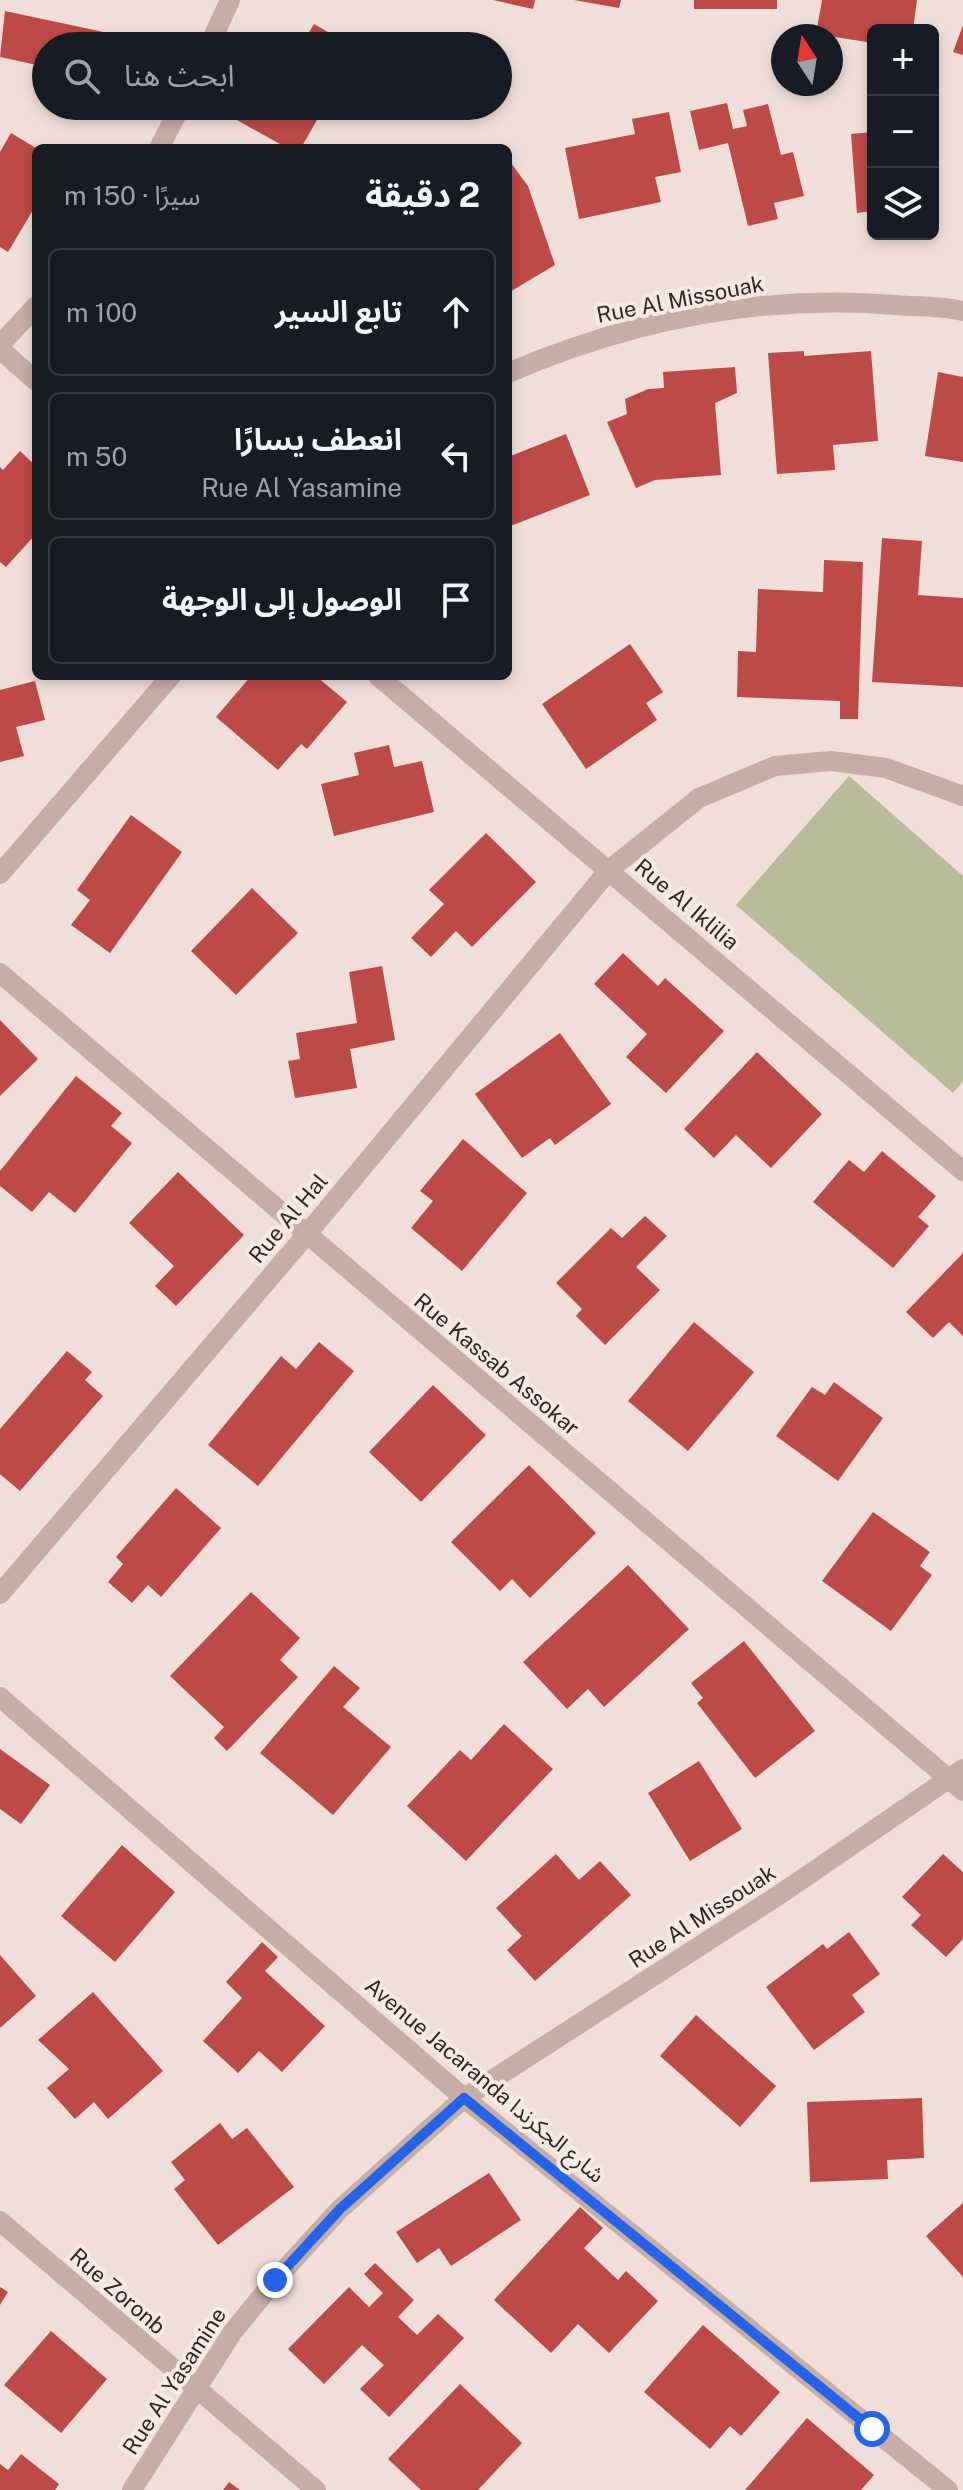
<!DOCTYPE html>
<html lang="ar">
<meta charset="utf-8">
<style>
:root{--surface:#171b24;--page:#242831;--text:#f1f3f6;--muted:#9ea1a6;--line:#363941}
body{margin:0;font-family:"Public Sans","Noto Sans Arabic",sans-serif;background:var(--page);color:var(--text);direction:rtl}
.controls{position:absolute;right:24px;top:24px;display:grid;overflow:hidden;border-radius:12px;box-shadow:0 4px 12px #0003}
.controls button{width:72px;height:72px;display:grid;place-items:center;padding:0;border:0;border-bottom:2px solid var(--line);background:var(--surface);color:var(--text);font:40px sans-serif}
.compass{position:absolute;left:771px;top:24px;width:72px;height:72px;border-radius:50%;background:var(--surface);box-shadow:0 4px 12px #0003;rotate:348deg}
.stop{position:absolute;width:24px;height:24px;margin:-18px;border:6px solid #2563eb;border-radius:50%;background:#fff}
.stop.end{background:#2563eb;border-color:#fff;box-shadow:0 2px 8px #0008}
.list{margin:0;padding:0;list-style:none}
h2{display:flex;justify-content:space-between;align-items:center;height:104px;margin:0;padding:0 32px;font-size:34px}
h2 small{font-size:26px;font-weight:400;color:var(--muted)}
.list li{display:grid;grid-template-columns:52px 1fr auto;gap:24px;align-items:center;box-sizing:border-box;height:128px;margin:0 16px 16px;padding:0 16px;border:2px solid var(--line);border-radius:12px}
.list b{display:block;font-size:30px;white-space:nowrap}
.list p{margin:0;font-size:26px;white-space:nowrap;color:var(--muted)}
.list em{font-size:26px;font-style:normal;color:var(--muted)}
.icon{flex:none;width:44px;height:44px;fill:none;stroke:currentColor;stroke-width:2;stroke-linecap:round;stroke-linejoin:round}
.map{position:relative;flex:none;width:963px;height:2490px;overflow:hidden;direction:ltr}
.search{position:absolute;background:var(--surface);box-shadow:0 4px 12px #0003;left:32px;top:32px;width:480px;height:88px;display:flex;align-items:center;gap:20px;box-sizing:border-box;padding:0 28px;border-radius:44px;color:var(--muted);font-size:30px}
.panel{position:absolute;background:var(--surface);box-shadow:0 4px 12px #0003;left:32px;top:144px;width:480px;height:536px;border-radius:12px;direction:rtl}
.map>svg:first-child{display:block}
</style>
<div class="map">
<svg width="963" height="2490" viewBox="0 0 963 2490">
<rect width="100%" height="100%" fill="#efdfd8"/>
<!-- green -->
<polygon fill="#b8bc99" points="849,776 963,876 963,1081 953,1093 736,905"/>
<!-- building -->
<g fill="#be4a47">
<polygon points="493,0 535,0 533,9"/>
<polygon points="574,0 621,0 619,8"/>
<rect x="694" y="0" width="83" height="9"/>
<polygon points="822,0 917,0 913,30 878,26 873,30 873,43 816,34"/>
<polygon points="5,11 141,40 139,46 46,46 46,67 0,57"/>
<polygon points="314,24 352,46 301,46"/>
<polygon points="963,25 963,55 953,52"/>
<polygon points="727,103 733,129 747,126 743,110 768,104 781,155 793,152 804,196 774,203 778,219 748,226 728,143 699,150 690,111"/>
<polygon points="56,106 101,106 99,116"/>
<polygon points="243,106 325,106 301,148 287,148 235,119"/>
<polygon points="669,112 681,172 655,177 661,202 579,219 565,148 635,134 632,119"/>
<polygon points="873,132 873,211 857,213 851,134"/>
<polygon points="11,133 36,148 36,205 8,252 0,247 0,152"/>
<polygon points="508,159 528,186 555,265 508,293"/>
<polygon points="804,351 804,356 871,351 878,441 833,445 835,470 777,474 768,353"/>
<polygon points="735,367 737,393 715,403 721,475 655,480 636,488 607,422 627,414 625,399 648,389 664,388 663,372"/>
<polygon points="938,372 963,377 963,462 925,456"/>
<polygon points="566,434 590,495 508,527 508,457"/>
<polygon points="20,451 36,466 36,534 6,567 0,562 0,467 3,470"/>
<polygon points="882,538 922,541 918,595 963,598 963,687 872,682"/>
<polygon points="824,560 863,562 858,719 840,719 840,701 737,697 738,651 756,652 758,589 823,592"/>
<polygon points="630,644 663,692 646,703 657,720 586,769 542,704"/>
<polygon points="251,676 316,676 347,702 307,749 301,744 278,770 216,717"/>
<polygon points="35,681 45,720 16,727 24,756 0,762 0,690"/>
<polygon points="389,745 394,767 422,761 434,812 334,836 321,784 359,775 354,753"/>
<polygon points="131,815 182,852 110,953 71,925 90,900 77,890"/>
<polygon points="486,833 536,882 472,947 456,931 431,957 411,938 444,904 429,890"/>
<polygon points="252,888 298,933 236,995 191,951"/>
<polygon points="623,953 658,986 665,978 724,1031 666,1093 626,1057 647,1034 594,984"/>
<polygon points="382,966 395,1040 350,1049 357,1088 295,1098 288,1061 300,1059 296,1033 357,1023 349,972"/>
<polygon points="0,1020 38,1059 0,1096"/>
<polygon points="560,1033 611,1104 555,1145 550,1138 522,1158 475,1094"/>
<polygon points="757,1052 822,1114 771,1168 736,1135 714,1158 684,1129"/>
<polygon points="76,1076 122,1113 111,1126 132,1143 75,1213 49,1192 32,1212 0,1186 0,1171"/>
<polygon points="463,1139 527,1193 462,1271 411,1228 433,1201 420,1191"/>
<polygon points="882,1151 936,1196 918,1217 929,1226 893,1268 813,1202 849,1160 864,1172"/>
<polygon points="178,1172 244,1235 176,1306 155,1286 174,1266 129,1223"/>
<polygon points="645,1216 667,1236 636,1267 660,1290 605,1345 576,1316 582,1309 556,1283 611,1228 622,1238"/>
<polygon points="963,1253 963,1336 949,1322 933,1338 906,1312"/>
<polygon points="694,1322 754,1372 688,1451 628,1401"/>
<polygon points="319,1342 354,1371 258,1486 208,1445 281,1356 296,1369"/>
<polygon points="67,1351 92,1372 85,1380 103,1396 20,1491 0,1474 0,1429"/>
<polygon points="834,1382 883,1418 838,1481 776,1436 812,1387 825,1395"/>
<polygon points="433,1385 486,1435 421,1502 369,1452"/>
<polygon points="529,1465 596,1533 530,1598 512,1579 500,1591 451,1542"/>
<polygon points="176,1488 221,1528 161,1597 148,1585 132,1603 108,1582 123,1564 116,1557"/>
<polygon points="873,1512 930,1552 920,1566 932,1575 891,1631 822,1581"/>
<polygon points="628,1565 689,1629 604,1707 588,1689 567,1709 523,1662"/>
<polygon points="251,1592 300,1638 280,1660 298,1677 227,1751 214,1738 224,1727 170,1676"/>
<polygon points="744,1641 815,1731 755,1778 697,1703 703,1698 691,1683"/>
<polygon points="334,1666 360,1688 343,1707 391,1747 333,1815 260,1753"/>
<polygon points="504,1724 553,1769 466,1861 407,1806 460,1750 471,1760"/>
<polygon points="0,1749 50,1785 21,1824 0,1809"/>
<polygon points="699,1761 742,1829 690,1861 648,1793"/>
<polygon points="122,1845 175,1892 115,1962 61,1916"/>
<polygon points="556,1854 579,1880 600,1861 631,1895 535,1981 507,1950 522,1936 496,1908"/>
<polygon points="943,1854 963,1872 963,1939 946,1957 911,1925 921,1915 902,1897"/>
<polygon points="849,1932 880,1974 852,1995 865,2012 814,2050 766,1987 823,1944 827,1949"/>
<polygon points="262,1942 278,1957 265,1971 325,2026 282,2072 259,2051 238,2073 203,2041 242,1998 226,1982"/>
<polygon points="0,1955 36,1996 0,2028"/>
<polygon points="93,1992 163,2071 108,2119 94,2102 75,2119 47,2088 69,2069 38,2040"/>
<polygon points="696,2015 776,2086 740,2127 660,2056"/>
<polygon points="922,2098 924,2158 887,2160 888,2179 810,2182 807,2102"/>
<polygon points="220,2123 232,2139 247,2128 294,2187 218,2245 174,2189 185,2180 171,2162"/>
<polygon points="489,2173 521,2220 451,2266 439,2248 417,2263 396,2232"/>
<polygon points="963,2203 963,2277 926,2236"/>
<polygon points="580,2207 603,2228 584,2248 618,2280 626,2271 658,2301 609,2353 578,2324 551,2353 494,2300"/>
<polygon points="375,2263 414,2300 398,2317 417,2335 438,2314 464,2338 389,2417 360,2389 384,2365 362,2345 324,2384 288,2349 349,2287 369,2307 383,2293 364,2274"/>
<polygon points="0,2287 8,2292 0,2305"/>
<polygon points="703,2325 780,2392 741,2436 730,2426 710,2449 644,2392"/>
<polygon points="51,2331 107,2379 61,2433 4,2385"/>
<polygon points="460,2384 522,2443 478,2490 421,2490 388,2459"/>
<polygon points="807,2418 874,2475 861,2490 745,2490"/>
<polygon points="21,2454 59,2484 55,2490 0,2490 0,2464 8,2470"/>
<polygon points="229,2482 240,2490 223,2490"/>
</g>
<g fill="none" stroke-linecap="round" stroke-linejoin="round">
<!-- minor -->
<g stroke="#c6ada5" stroke-width="20">
<polyline points="209,46 230,0"/>
<polyline points="159,148 181,106"/>
<polyline points="0,345 36,306"/>
<polyline points="0,349 36,381"/>
<path d="M508,373C631,320 762,294 896,305C918,307 942,306 963,311"/>
<polyline points="378,676 963,1171"/>
<polyline points="0,874 171,676"/>
<polyline points="0,973 963,1791"/>
<polyline points="0,1594 307,1234 609,870 699,798 775,766 831,761 886,768 963,796"/>
<polyline points="0,1697 464,2098 948,2490"/>
<polyline points="0,2221 316,2490"/>
<polyline points="132,2490 232,2333 275,2280 340,2209 464,2098 779,1895 963,1769"/>
</g>
</g>
<g fill="none" stroke-linecap="round" stroke-linejoin="round">
<!-- route -->
<polyline stroke="#2563eb" stroke-width="10" points="275,2280 340,2209 464,2098 872,2429"/>
</g>
<g text-anchor="middle" dominant-baseline="central" stroke-width="8" stroke-linejoin="round" paint-order="stroke">
<!-- street labels -->
<g font-size="22" fill="#322726" stroke="#f7eae3">
<text transform="translate(680 299) rotate(-11)">Rue Al Missouak</text>
<text transform="translate(687 904) rotate(40)">Rue Al Iklilia</text>
<text transform="translate(288 1218) rotate(-50)">Rue Al Hal</text>
<text transform="translate(497 1364) rotate(40)">Rue Kassab Assokar</text>
<text transform="translate(702 1916) rotate(-33)">Rue Al Missouak</text>
<text transform="translate(485 2080) rotate(40)">Avenue Jacaranda شارع الجكرندا</text>
<text transform="translate(118 2291) rotate(41)">Rue Zoronb</text>
<text transform="translate(174 2381) rotate(-57)">Rue Al Yasamine</text>
</g>
</g>
</svg>
<div class="controls">
<button>+</button>
<button>−</button>
<button><svg class="icon" aria-label="layers" viewBox="0 0 24 24"><path d="M12 4l9 5-9 5-9-5zM3 14l9 5 9-5"/></svg></button>
</div>
<svg class="compass" viewBox="-18 -18 36 36"><path d="M0-13l5 13h-10z" fill="#e53935"/><path d="M0 13l5-13h-10z" fill="#9ea1a6"/></svg>
<div class="stop" style="left:872px;top:2429px"></div>
<div class="stop end" style="left:275px;top:2280px"></div>
<div class="search"><svg class="icon" aria-label="search" viewBox="0 0 24 24"><circle cx="10" cy="10" r="6"/><path d="M15 15l6 6"/></svg>ابحث هنا</div>
<section class="panel">
<h2>2 دقيقة<small>سيرًا · 150 m</small></h2>
<ul class="list">
<li><svg class="icon" aria-label="ahead" viewBox="0 0 24 24"><path d="M12 20V5M6 11l6-6 6 6"/></svg><div><b>تابع السير</b></div><em>100 m</em></li>
<li><svg class="icon" aria-label="left" viewBox="0 0 24 24"><path d="M17 20v-9H6M10 6l-5 5 5 5"/></svg><div><b>انعطف يسارًا</b><p>Rue Al Yasamine</p></div><em>50 m</em></li>
<li><svg class="icon" aria-label="arrive" viewBox="0 0 24 24"><path d="M6 21V4h12l-3 4 3 4H6"/></svg><div><b>الوصول إلى الوجهة</b></div></li>
</ul>
</section>
</div>
